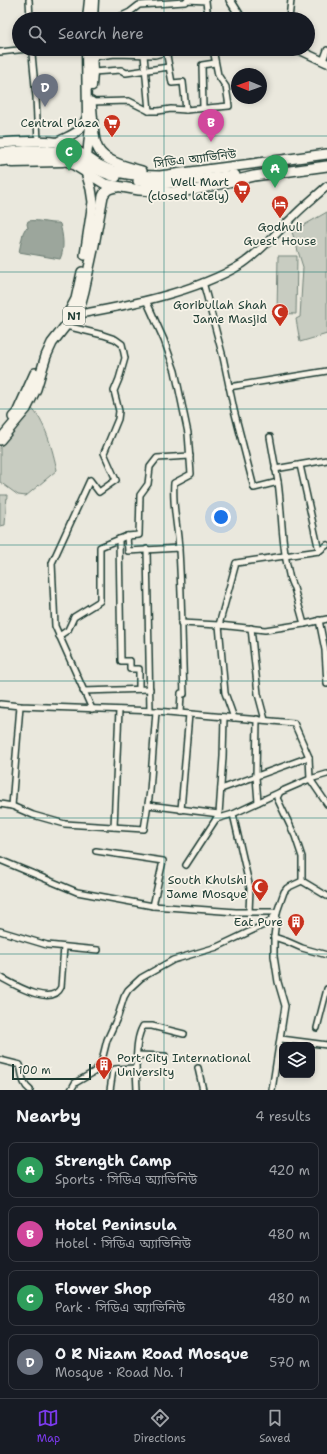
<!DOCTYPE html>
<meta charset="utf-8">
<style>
:root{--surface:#171b24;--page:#20242c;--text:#f1f3f6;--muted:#9ea1a6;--line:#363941;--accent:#7c3aed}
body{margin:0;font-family:"Shantell Sans","Noto Sans Bengali",sans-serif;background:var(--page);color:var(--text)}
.controls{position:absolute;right:12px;bottom:12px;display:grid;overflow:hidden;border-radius:8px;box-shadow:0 2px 6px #0003}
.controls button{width:36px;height:36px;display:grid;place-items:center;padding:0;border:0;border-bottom:1px solid var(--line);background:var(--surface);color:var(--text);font:20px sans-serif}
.compass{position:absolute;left:231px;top:68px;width:36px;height:36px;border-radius:50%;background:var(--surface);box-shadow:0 2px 6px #0003;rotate:271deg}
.scale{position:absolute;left:12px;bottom:10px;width:79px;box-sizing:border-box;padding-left:4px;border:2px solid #1f3d34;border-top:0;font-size:11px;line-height:14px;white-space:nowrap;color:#1f3d34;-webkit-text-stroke:3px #f7f3e8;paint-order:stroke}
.you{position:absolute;left:221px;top:517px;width:14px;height:14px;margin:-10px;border:3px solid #fff;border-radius:50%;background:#1a73e8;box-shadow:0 0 0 6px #1a73e833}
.badge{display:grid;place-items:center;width:26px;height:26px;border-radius:50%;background:var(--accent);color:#fff;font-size:13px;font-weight:700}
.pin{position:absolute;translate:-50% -33px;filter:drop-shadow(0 1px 2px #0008)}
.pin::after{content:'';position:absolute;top:21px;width:14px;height:12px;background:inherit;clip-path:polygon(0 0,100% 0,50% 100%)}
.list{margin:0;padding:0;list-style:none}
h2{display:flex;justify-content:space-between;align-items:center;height:52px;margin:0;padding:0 16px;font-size:17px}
h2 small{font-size:13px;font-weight:400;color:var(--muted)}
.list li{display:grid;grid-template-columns:26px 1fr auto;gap:12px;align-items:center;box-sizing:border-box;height:56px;margin:0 8px 8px;padding:0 8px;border:1px solid var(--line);border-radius:8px}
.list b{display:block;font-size:15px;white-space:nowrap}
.list p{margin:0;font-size:13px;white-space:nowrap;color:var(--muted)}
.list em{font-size:13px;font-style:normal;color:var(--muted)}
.icon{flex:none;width:22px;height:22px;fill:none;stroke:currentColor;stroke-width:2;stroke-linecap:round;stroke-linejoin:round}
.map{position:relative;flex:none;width:327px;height:1090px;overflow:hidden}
.search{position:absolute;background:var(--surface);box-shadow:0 2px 6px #0003;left:12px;right:12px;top:12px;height:44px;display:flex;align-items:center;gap:10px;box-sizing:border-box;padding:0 14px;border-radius:22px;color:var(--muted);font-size:15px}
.sheet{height:308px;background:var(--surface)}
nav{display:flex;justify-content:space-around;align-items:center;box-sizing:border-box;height:56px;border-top:1px solid var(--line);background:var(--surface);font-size:11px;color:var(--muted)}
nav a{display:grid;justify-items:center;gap:2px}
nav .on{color:var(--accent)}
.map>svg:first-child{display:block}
</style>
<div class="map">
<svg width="327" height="1090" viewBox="0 0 327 1090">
<rect width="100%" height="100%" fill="#eae8dd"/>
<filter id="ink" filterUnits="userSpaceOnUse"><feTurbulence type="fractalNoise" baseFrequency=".025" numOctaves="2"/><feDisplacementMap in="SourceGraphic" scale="8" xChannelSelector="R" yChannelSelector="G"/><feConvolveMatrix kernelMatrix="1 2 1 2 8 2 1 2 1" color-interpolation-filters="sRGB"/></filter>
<g filter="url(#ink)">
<!-- green -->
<g fill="#c8ccc1" stroke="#74847a">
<polygon points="327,212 327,334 300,342 296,319 300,317 303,267 292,232"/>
<polygon points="278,256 297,256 296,314 277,313"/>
<path d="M30,407C45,419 53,452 57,470L26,496L18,495L0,482V447Z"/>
<polygon points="0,495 7,495 5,525 0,526"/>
</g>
<!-- water -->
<path fill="#9ca69c" stroke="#6a7c72" d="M28,221C38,219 48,224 59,223L60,224C63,235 65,249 60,259L19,252L23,233L25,229L28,228L27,224Z"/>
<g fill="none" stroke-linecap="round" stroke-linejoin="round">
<defs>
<g id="minor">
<polyline points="29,0 30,19"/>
<polyline points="115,19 130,12 139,5 185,2 187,0 206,1 208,19"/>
<polyline points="235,19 240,16"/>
<polyline points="289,19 291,0"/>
<polyline points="30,49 32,54 36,97 38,142"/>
<polyline points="166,50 172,83 183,82 186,110"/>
<polyline points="0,52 27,49"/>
<polyline points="144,55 149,111"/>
<polyline points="92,57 115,54 155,55 166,52"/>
<polyline points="323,61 327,50"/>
<polyline points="93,72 121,70 126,73 169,67"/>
<polyline points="91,102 129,101 149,111 158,111 171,109 186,110 229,106 226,87 218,75 213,49"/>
<polyline points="203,108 202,65 215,63"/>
<path d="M203,282L223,357L234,410L254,488L278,482C282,510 281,537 287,565C289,573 289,581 294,588L304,624L327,619"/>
<path d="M146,300L164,340L175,371L188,433L191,474L174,483C172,506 178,527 179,550C182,598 182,646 184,694L181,693L180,713"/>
<polyline points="66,326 103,335 115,339 122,344 125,358 119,379 114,391 119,411 118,419 104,453 116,480 99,492 90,480 52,563 55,626 92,709"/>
<polyline points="229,387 327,371"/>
<polyline points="270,437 278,482"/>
<polyline points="275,469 327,460"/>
<polyline points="119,539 121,661 130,661 130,669 139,669 139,689"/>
<polyline points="179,548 128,551 127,536 139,535 140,495 148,484 150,467 157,458 190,456"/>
<polyline points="147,549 150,711"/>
<polyline points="319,551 327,545"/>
<polyline points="319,620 325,650 327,684"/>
<polyline points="181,623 219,625 265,630 304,624"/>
<polyline points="251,628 258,694 265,720"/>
<polyline points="59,636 68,630 74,617 100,601 100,547 127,536"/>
<polyline points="83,691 150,689"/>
<polyline points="0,704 20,706 156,711 294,723 309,757 310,779 280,792 277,798 295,836 302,857 302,881 287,888 284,892 277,912 274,937 274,956 278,982 285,1006 272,1090"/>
<polyline points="224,717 223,757 219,814 216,819 233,814 280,792"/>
<polyline points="234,718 225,693 219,625 236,563 319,551 300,465"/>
<polyline points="257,719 256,777 258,802"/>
<polyline points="327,774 310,779 327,804"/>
<polyline points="221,789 309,757"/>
<polyline points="0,804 12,806 33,815 65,824 144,829 150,791 156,711"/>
<polyline points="148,805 219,814"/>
<polyline points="12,806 20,706"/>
<polyline points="181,810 189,714"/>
<polyline points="233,814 250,888 249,912"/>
<polyline points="114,827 119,710"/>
<polyline points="96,851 163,861 153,906"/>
<polyline points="0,860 77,892 153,906 236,912 277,912"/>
<polyline points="186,865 216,819"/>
<polyline points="302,881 327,896"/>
<polyline points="0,931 47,945 98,950"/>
<polyline points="274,937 286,941 302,948 327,955"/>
<path d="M0,977C13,984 52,1008 61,987L64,947"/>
<polyline points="317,1028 327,989"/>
<polyline points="281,1039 327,1045"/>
<polyline points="137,1055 165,1056"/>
<path d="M0,1060L20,1065C23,1075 21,1083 30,1090"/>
<polyline points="136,1068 137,1090"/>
<polyline points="198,1068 203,1090"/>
<polyline points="71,1090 75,1083 94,1072 101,1064 107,1040 118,1016 124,997 128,990 141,978 173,960 217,947 268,923 277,913"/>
<path d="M110,1090L113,1070L115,1069L136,1068C137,1054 136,1038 143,1026H152L184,1034"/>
</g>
<g id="tertiary">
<polyline points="230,0 240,16 244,19"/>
<polyline points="297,49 327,63"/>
<path d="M74,315C126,306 197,292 242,264C260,252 275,234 291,219C302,207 315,197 327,186"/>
</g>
<g id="primary">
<polyline points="87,19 89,0"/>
<polyline points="93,19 94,0"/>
<polyline points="92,86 93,72 92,49"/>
<path d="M57,142C72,134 81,134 87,116L86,49"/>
<polyline points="87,157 90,126"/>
<polyline points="12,163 63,162"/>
</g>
<g id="trunk">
<path d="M91,102C96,151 89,157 142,171"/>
<path d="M0,143C14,142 47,139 59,143C74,147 86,157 99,165C117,175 140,176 160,176L327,154"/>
<path d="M0,153C21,151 45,147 65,154C83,161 97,172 116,177"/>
<polyline points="0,161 36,157 55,158 69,162 105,184 139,190 171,192 194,190 254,176 327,166"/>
<polyline points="138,181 161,184 235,175"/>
<polyline points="85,255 93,202 91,189 86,172"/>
<polyline points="68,314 76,299 82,272"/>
<polyline points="13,417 17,413 35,373"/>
<path d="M0,440L26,409L36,389L46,356L52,343L74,315L80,306L84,291L94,245L103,196C106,189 110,188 117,187"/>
</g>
</defs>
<!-- minor casing -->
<use href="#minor" stroke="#1f3d34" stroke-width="8"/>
<!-- tertiary casing -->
<use href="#tertiary" stroke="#1f3d34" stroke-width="10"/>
<!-- primary casing -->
<use href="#primary" stroke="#1f3d34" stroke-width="11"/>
<!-- trunk casing -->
<use href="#trunk" stroke="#1f3d34" stroke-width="12"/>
<!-- minor -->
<use href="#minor" stroke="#f7f3e8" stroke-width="5"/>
<!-- tertiary -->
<use href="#tertiary" stroke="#f7f3e8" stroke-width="7"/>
<!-- primary -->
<use href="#primary" stroke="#f7f3e8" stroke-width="8"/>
<!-- trunk -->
<use href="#trunk" stroke="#f7f3e8" stroke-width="9"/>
</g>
</g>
<!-- grid -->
<path fill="none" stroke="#0f766e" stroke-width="1" stroke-opacity="0.55" d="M164,0V19M164,49V1090M0,136H327M0,272H327M0,409H327M0,545H327M0,681H327M0,818H327M0,954H327"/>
<!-- icons -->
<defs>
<symbol id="supermarket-pin" viewBox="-11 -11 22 30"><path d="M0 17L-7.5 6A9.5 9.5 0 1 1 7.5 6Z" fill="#c8321e" stroke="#f7f3e8"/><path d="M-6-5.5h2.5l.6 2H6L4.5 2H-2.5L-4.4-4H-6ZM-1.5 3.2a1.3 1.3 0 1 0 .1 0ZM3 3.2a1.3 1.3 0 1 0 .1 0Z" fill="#fff"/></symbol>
<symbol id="hotel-pin" viewBox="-11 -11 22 30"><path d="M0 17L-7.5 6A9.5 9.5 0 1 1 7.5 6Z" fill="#c8321e" stroke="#f7f3e8"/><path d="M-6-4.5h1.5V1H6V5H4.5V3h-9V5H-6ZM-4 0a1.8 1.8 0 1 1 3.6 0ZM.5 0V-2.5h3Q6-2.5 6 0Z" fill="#fff"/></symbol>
<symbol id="mosque-pin" viewBox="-11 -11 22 30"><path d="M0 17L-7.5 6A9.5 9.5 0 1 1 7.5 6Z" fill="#c8321e" stroke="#f7f3e8"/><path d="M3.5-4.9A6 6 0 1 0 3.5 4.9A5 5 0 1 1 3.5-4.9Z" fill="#fff"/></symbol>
<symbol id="building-pin" viewBox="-11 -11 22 30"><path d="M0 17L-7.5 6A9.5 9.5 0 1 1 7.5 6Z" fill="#c8321e" stroke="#f7f3e8"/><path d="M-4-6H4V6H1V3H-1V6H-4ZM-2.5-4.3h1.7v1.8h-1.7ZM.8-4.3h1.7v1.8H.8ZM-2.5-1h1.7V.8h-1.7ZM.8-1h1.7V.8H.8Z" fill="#fff"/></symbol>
</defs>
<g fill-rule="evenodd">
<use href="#supermarket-pin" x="102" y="113" width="20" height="27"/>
<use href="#supermarket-pin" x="232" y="179" width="20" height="27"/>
<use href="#hotel-pin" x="270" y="194" width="20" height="27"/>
<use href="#mosque-pin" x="270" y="302" width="20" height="27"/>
<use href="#mosque-pin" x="250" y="877" width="20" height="27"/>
<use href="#building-pin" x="286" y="912" width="20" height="27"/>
<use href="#building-pin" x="94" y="1055" width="20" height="27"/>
</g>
<g text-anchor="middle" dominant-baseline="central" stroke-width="3.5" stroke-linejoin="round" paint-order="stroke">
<!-- shield labels -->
<rect fill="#f7f3e8" stroke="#60746a" stroke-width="1" x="63" y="307" width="22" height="18" rx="3"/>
<g font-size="11" font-weight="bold" fill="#1f3d34">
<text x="74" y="316">N1</text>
</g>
<!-- poi labels -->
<g font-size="12" fill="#1f3d34" stroke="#f7f3e8" text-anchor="end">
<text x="99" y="123">Central Plaza</text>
<text x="229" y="182">Well Mart<tspan x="229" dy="14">(closed lately)</tspan></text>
<text x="280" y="227" text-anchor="middle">Godhuli<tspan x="280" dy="14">Guest House</tspan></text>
<text x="267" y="305">Goribullah Shah<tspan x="267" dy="14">Jame Masjid</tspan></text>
<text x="247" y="880">South Khulshi<tspan x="247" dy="14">Jame Mosque</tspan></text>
<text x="283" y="922">Eat Pure</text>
<text x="117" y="1058" text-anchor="start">Port City International<tspan x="117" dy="14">University</tspan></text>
</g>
<!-- street labels -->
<g font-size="12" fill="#1f3d34" stroke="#f7f3e8">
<text transform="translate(195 159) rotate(-7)">সিডিএ অ্যাভিনিউ</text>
</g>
</g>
</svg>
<div class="controls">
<button><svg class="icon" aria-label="layers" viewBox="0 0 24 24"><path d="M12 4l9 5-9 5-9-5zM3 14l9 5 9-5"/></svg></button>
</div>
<svg class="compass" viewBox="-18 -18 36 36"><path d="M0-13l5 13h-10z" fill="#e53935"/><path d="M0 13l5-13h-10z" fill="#9ea1a6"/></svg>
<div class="scale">100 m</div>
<div class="you"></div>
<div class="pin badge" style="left:275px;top:188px;background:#2e9e5b">A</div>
<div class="pin badge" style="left:211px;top:142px;background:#d1479c">B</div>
<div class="pin badge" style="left:69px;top:171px;background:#2e9e5b">C</div>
<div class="pin badge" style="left:45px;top:107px;background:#6b7280">D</div>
<div class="search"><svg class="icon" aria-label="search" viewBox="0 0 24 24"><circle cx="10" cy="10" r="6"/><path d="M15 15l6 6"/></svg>Search here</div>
</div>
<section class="sheet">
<h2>Nearby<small>4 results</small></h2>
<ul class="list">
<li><span class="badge" style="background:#2e9e5b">A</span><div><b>Strength Camp</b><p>Sports · সিডিএ অ্যাভিনিউ</p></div><em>420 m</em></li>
<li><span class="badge" style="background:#d1479c">B</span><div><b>Hotel Peninsula</b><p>Hotel · সিডিএ অ্যাভিনিউ</p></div><em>480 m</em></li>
<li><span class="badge" style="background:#2e9e5b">C</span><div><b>Flower Shop</b><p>Park · সিডিএ অ্যাভিনিউ</p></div><em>480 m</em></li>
<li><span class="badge" style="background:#6b7280">D</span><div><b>O R Nizam Road Mosque</b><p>Mosque · Road No. 1</p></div><em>570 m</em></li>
</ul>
</section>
<nav>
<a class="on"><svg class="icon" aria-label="map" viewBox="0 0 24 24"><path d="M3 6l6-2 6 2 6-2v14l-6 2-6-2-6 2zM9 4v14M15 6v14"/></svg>Map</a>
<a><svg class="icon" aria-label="directions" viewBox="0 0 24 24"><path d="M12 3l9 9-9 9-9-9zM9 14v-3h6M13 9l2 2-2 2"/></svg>Directions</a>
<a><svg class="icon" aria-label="saved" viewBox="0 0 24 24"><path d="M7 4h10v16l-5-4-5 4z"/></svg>Saved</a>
</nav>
